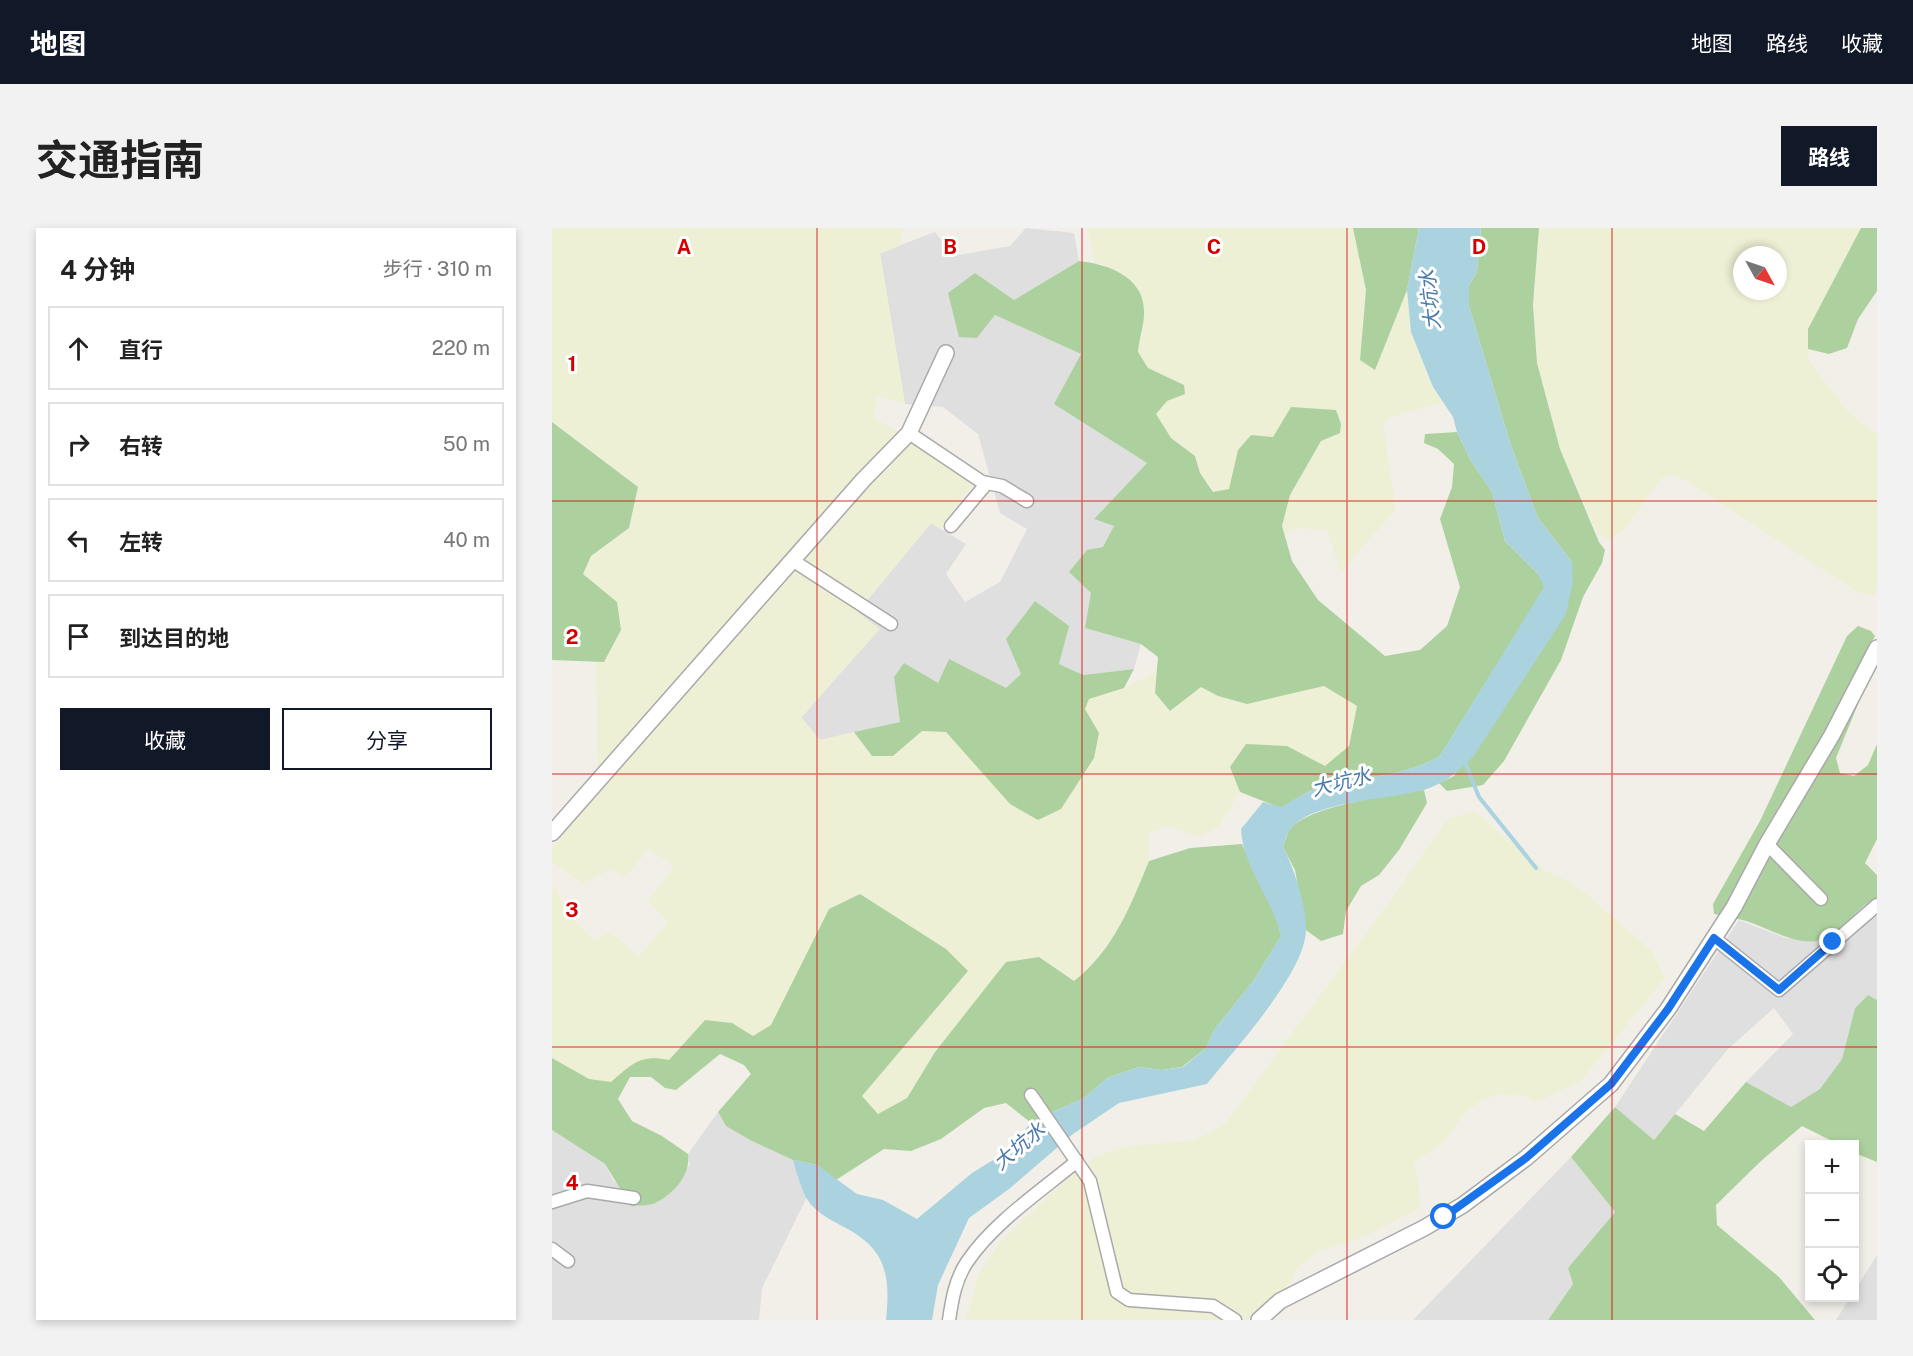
<!DOCTYPE html>
<html lang="zh">
<meta charset="utf-8">
<style>
:root{--surface:#fff;--page:#f2f2f2;--text:#222;--muted:#767676;--line:#e0e0e0;--accent:#111827}
body{margin:0;font-family:"Public Sans","Noto Sans SC",sans-serif;background:var(--page);color:var(--text)}
.controls{position:absolute;right:18px;bottom:18px;display:grid;overflow:hidden;border-radius:0px;box-shadow:0 3px 9px #0003}
.controls button{width:54px;height:54px;display:grid;place-items:center;padding:0;border:0;border-bottom:2px solid var(--line);background:var(--surface);color:var(--text);font:30px sans-serif}
.compass{position:absolute;left:1181px;top:18px;width:54px;height:54px;border-radius:50%;background:var(--surface);box-shadow:0 3px 9px #0003;rotate:130deg}
.stop{position:absolute;width:18px;height:18px;margin:-14px;border:4px solid #1a73e8;border-radius:50%;background:#fff}
.stop.end{background:#1a73e8;border-color:#fff;box-shadow:0 2px 6px #0008}
.list{margin:0;padding:0;list-style:none}
h2{display:flex;justify-content:space-between;align-items:center;height:78px;margin:0;padding:0 24px;font-size:26px}
h2 small{font-size:20px;font-weight:400;color:var(--muted)}
.list li{display:grid;grid-template-columns:39px 1fr auto;gap:18px;align-items:center;box-sizing:border-box;height:84px;margin:0 12px 12px;padding:0 12px;border:2px solid var(--line);border-radius:0px}
.list b{display:block;font-size:22px;white-space:nowrap}
.list em{font-size:20px;font-style:normal;color:var(--muted)}
.actions{display:flex;gap:12px;padding:18px 24px}
.actions a{flex:1;padding:14px 0;border:2px solid var(--accent);border-radius:0px;text-align:center;font-size:21px;color:var(--accent)}
.actions .main{background:var(--accent);color:#fff}
.icon{flex:none;width:33px;height:33px;fill:none;stroke:currentColor;stroke-width:2;stroke-linecap:round;stroke-linejoin:round}
.map{position:relative;flex:none;width:1325px;height:1092px;overflow:hidden;border-radius:0px}
header{display:flex;align-items:center;gap:36px;box-sizing:border-box;height:84px;padding:0 30px;background:var(--accent);color:#fff}
header strong{font-size:28px}
nav{display:flex;gap:33px;margin-inline-start:auto;font-size:21px}
.intro{display:flex;align-items:center;justify-content:space-between;box-sizing:border-box;height:144px;padding:0 36px}
h1{margin:0;font-size:42px}
.button{padding:15px 27px;border-radius:0px;background:var(--accent);color:#fff;font-size:21px;font-weight:700}
main{display:flex;gap:36px;padding:0 36px}
aside{flex:1;background:var(--surface);border-radius:0px;box-shadow:0 3px 9px #0003}
.map>svg:first-child{display:block}
</style>
<header>
<strong>地图</strong>
<nav><a>地图</a><a>路线</a><a>收藏</a></nav>
</header>
<div class="intro"><h1>交通指南</h1><a class="button">路线</a></div>
<main>
<aside>
<h2>4 分钟<small>步行 · 310 m</small></h2>
<ul class="list">
<li><svg class="icon" aria-label="ahead" viewBox="0 0 24 24"><path d="M12 20V5M6 11l6-6 6 6"/></svg><div><b>直行</b></div><em>220 m</em></li>
<li><svg class="icon" aria-label="right" viewBox="0 0 24 24"><path d="M7 20v-9h11M14 6l5 5-5 5"/></svg><div><b>右转</b></div><em>50 m</em></li>
<li><svg class="icon" aria-label="left" viewBox="0 0 24 24"><path d="M17 20v-9H6M10 6l-5 5 5 5"/></svg><div><b>左转</b></div><em>40 m</em></li>
<li><svg class="icon" aria-label="arrive" viewBox="0 0 24 24"><path d="M6 21V4h12l-3 4 3 4H6"/></svg><div><b>到达目的地</b></div></li>
</ul>
<div class="actions"><a class="main">收藏</a><a>分享</a></div>
</aside>
<div class="map">
<svg width="1325" height="1092" viewBox="0 0 1325 1092">
<rect width="100%" height="100%" fill="#f2efe9"/>
<!-- residential -->
<g fill="#e0dfdf">
<polygon points="474,0 522,5 527,33 462,72 423,46 425,110 443,87 529,126 503,176 595,235 542,291 563,298 551,320 533,400 589,416 582,441 531,447 507,436 469,446 454,461 397,432 386,455 342,449 348,494 268,512 249,490 327,401 305,385 379,295 414,316 394,346 413,374 448,354 475,301 448,285 426,206 391,179 353,176 328,25 383,4 401,28 458,18"/>
<polygon points="1312,675 1325,689 1325,772 1316,767 1303,780 1290,831 1268,862 1238,880 1194,854 1241,806 1222,780 1176,821 1102,912 1063,879 1187,692 1234,710 1268,713 1280,707"/>
<polygon points="166,884 174,898 241,932 254,971 210,1060 207,1092 0,1092 0,902 53,936 62,954 138,938 136,926"/>
<polygon points="1019,929 1063,984 1016,1040 1021,1056 996,1092 861,1092"/>
<polygon points="1325,1027 1325,1092 1284,1092 1298,1070 1302,1070 1303,1062"/>
</g>
<!-- farmland -->
<g fill="#eef0d5" fill-rule="evenodd">
<polygon points="0,0 351,0 347,18 328,26 353,176 326,168 321,189 424,250 388,301 379,295 305,384 328,401 249,489 268,512 302,504 320,528 341,528 370,503 394,504 458,576 547,505 533,481 537,471 572,460 605,444 603,465 649,459 666,468 695,476 772,458 805,478 797,518 773,538 735,518 678,539 688,564 665,600 648,609 616,598 597,605 597,633 574,690 536,742 522,753 487,729 454,734 383,824 355,870 326,886 310,868 416,743 277,681 219,797 201,808 180,795 153,792 117,832 80,836 59,854 37,852 0,830 0,661 4,659 14,684 42,712 59,704 87,728 116,694 96,673 122,638 97,621 74,649 58,642 30,655 0,634 0,620 46,563 44,434 52,434 65,374 31,346 39,328 77,300 86,259 0,194"/>
<polygon points="535,0 801,0 814,62 808,132 823,141 855,62 859,104 880,159 891,174 839,189 831,195 844,282 805,325 794,341 788,343 775,302 746,300 732,306 730,298 738,267 769,212 788,205 728,197 721,209 686,222 677,262 661,264 648,245 643,228 619,210 604,186 615,173 632,166 632,157 596,140 586,124 592,85 552,36 543,35"/>
<path d="M987,0H1309L1256,101V131L1296,184L1325,206V360L1321,368L1305,364L1131,251L1120,247L1110,250L1072,302L1056,312L1045,305L1008,221L985,135L981,77ZM1190,27H1226V63H1190Z"/>
<polygon points="923,583 993,643 1019,654 1037,668 1099,722 1113,750 1029,853 985,874 972,868 947,866 929,872 911,887 892,914 862,934 867,960 868,980 812,1009 765,1024 745,1040 737,1057 696,1092 414,1092 426,1047 447,1015 494,970 543,929 570,919 642,912 673,896 845,663 895,591"/>
</g>
<!-- forest -->
<g fill="#add19e">
<polygon points="801,0 867,0 855,62 823,142 808,132 814,62"/>
<polygon points="929,0 987,0 981,77 985,135 1008,221 1047,314 1053,322 1050,335 1031,369 1009,432 952,533 931,557 895,563 887,555 902,548 1020,334 986,290 959,218 917,78 917,57 925,44"/>
<polygon points="1309,0 1325,0 1325,63 1306,91 1295,120 1277,126 1256,121 1256,101"/>
<path d="M527,33C555,36 591,48 592,82C593,95 587,110 586,124L596,140L632,157L633,166L615,173L604,186L619,210L643,228L648,245L661,264L677,261L686,222L699,207L721,209L739,179L784,182L789,196L788,205L769,213L738,267L730,298L740,333L766,372L833,428L868,422L895,398L908,359L888,291L900,259L902,236L886,221L872,215L873,206L905,204L919,233L940,264L953,313L987,347L993,359L888,528C851,550 806,548 766,560C753,564 741,573 729,580L688,564L678,539L694,516L735,518L773,538L797,518L805,478L772,458L695,476L666,468L649,459L618,483L603,465L606,429L589,416L533,400L539,365L517,344L535,322L551,319L562,298L542,291L595,235L502,176L529,126L443,87L425,110L407,109L396,65L423,45L462,72Z"/>
<polygon points="0,194 86,259 77,300 39,328 31,346 65,374 69,402 52,434 0,432"/>
<polygon points="483,373 517,398 507,436 531,447 582,441 572,460 537,471 533,481 547,505 542,530 509,581 486,592 458,576 394,504 370,503 341,528 320,528 302,504 348,494 342,449 352,435 386,455 397,431 454,460 469,446 454,411"/>
<path d="M1306,398L1319,403L1323,408L1307,437L1311,464L1284,530L1288,545L1302,548L1316,537L1325,516V611L1313,635L1325,647V670C1305,678 1296,697 1278,708C1252,724 1220,701 1194,693C1184,690 1173,688 1162,686L1161,676L1208,593L1295,408Z"/>
<path d="M872,562L875,575L847,622L827,647L809,658L794,683L791,706L769,713L754,702L743,642L731,619C733,613 735,606 738,601C756,578 842,566 872,562Z"/>
<path d="M690,616L726,694L729,708L702,752L662,802L654,820L630,839L610,842L587,839L555,850L532,870L478,894L454,875L432,880L389,911L359,923L332,921L284,952L265,937L241,932L198,912L174,898L166,884L199,846L192,837L168,826L124,862L113,860L99,849H78L66,871L80,893L110,908L136,926C139,946 122,966 103,975C97,978 87,977 79,978L53,936L0,902V830L37,851L59,854C80,836 88,826 117,832L153,792L180,795L201,808L219,797L277,681L308,666L394,721L416,743L310,868L326,886L355,870L383,824L454,734L487,729L522,753C561,723 579,677 597,633L638,620Z"/>
<polygon points="1316,767 1325,772 1325,934 1303,925 1302,916 1286,916 1250,898 1209,933 1164,977 1165,997 1227,1049 1263,1092 996,1092 1021,1056 1016,1040 1063,984 1019,929 1063,879 1102,912 1123,886 1152,903 1194,854 1239,879 1268,861 1290,831 1303,780"/>
</g>
<!-- water -->
<path fill="#aad3df" d="M867,0H929L925,44L917,57V78L959,218L986,290L1020,334L1021,352L1014,386L921,529C907,543 893,555 872,562C841,571 757,573 738,602C734,606 733,614 731,619C742,640 755,679 754,703C752,746 683,821 655,856L567,875L521,906L457,961L417,990L386,1057L380,1092H334C339,1044 333,1019 288,997C277,991 261,982 255,971C251,966 243,940 241,932L265,937L305,966L331,972L365,991L420,945L464,918L478,894L532,870L555,850L587,839L610,842L631,839L654,820L662,802L702,752L729,708C721,671 691,640 689,601L711,574L729,579C741,573 753,564 766,560C806,548 851,550 888,528L992,359L987,347L953,313L940,264L919,233L905,204L901,189L881,159L859,104L855,62Z"/>
<g fill="none" stroke-linecap="round" stroke-linejoin="round">
<!-- stream -->
<polyline stroke="#aad3df" stroke-width="4" points="912,532 927,569 984,640"/>
<defs>
<g id="minor">
<polyline points="357,205 430,254 450,258 475,273"/>
<polyline points="399,298 435,255"/>
<polyline points="240,332 339,396"/>
<polyline points="1215,616 1269,671"/>
<polyline points="1162,710 1227,762 1325,677"/>
<polyline points="479,867 538,953 565,1064 577,1072 661,1078 683,1092"/>
<polyline points="0,974 35,963 82,970"/>
<polyline points="0,1021 16,1033"/>
<path d="M397,1092C400,1072 403,1052 415,1034C442,994 488,964 525,933"/>
</g>
<g id="tertiary">
<polyline points="0,605 312,251 357,205 394,125"/>
<polyline points="707,1092 728,1073 872,1000 911,977 974,930 1059,856 1116,781 1182,679 1215,616 1280,507 1325,420"/>
</g>
</defs>
<!-- minor casing -->
<use href="#minor" stroke="#a9a9a9" stroke-width="15"/>
<!-- tertiary casing -->
<use href="#tertiary" stroke="#a9a9a9" stroke-width="18"/>
<!-- minor -->
<use href="#minor" stroke="#fff" stroke-width="12"/>
<!-- tertiary -->
<use href="#tertiary" stroke="#fff" stroke-width="15"/>
</g>
<g fill="none" stroke-linecap="round" stroke-linejoin="round">
<!-- route -->
<polyline stroke="#1a73e8" stroke-width="8" points="892,989 974,930 1059,856 1116,781 1162,710 1227,762 1281,714"/>
</g>
<!-- grid -->
<path fill="none" stroke="#d40000" stroke-width="1.5" stroke-opacity="0.55" d="M265,0V1092M530,0V1092M795,0V1092M1060,0V1092M0,273H1325M0,546H1325M0,819H1325"/>
<g text-anchor="middle" dominant-baseline="central" stroke-width="6" stroke-linejoin="round" paint-order="stroke">
<!-- water labels -->
<g font-size="20" font-style="italic" fill="#4a7aab" stroke="#fff">
<text transform="translate(878 72) rotate(-96)">大坑水</text>
<text transform="translate(789 554) rotate(-14)">大坑水</text>
<text transform="translate(467 918) rotate(-40)">大坑水</text>
</g>
</g>
<g font-size="20" text-anchor="middle" font-weight="bold" fill="#d40000" stroke="#fff" stroke-width="6" stroke-linejoin="round" paint-order="stroke">
<text x="132" y="26">A</text>
<text x="398" y="26">B</text>
<text x="662" y="26">C</text>
<text x="927" y="26">D</text>
<text x="20" y="143">1</text>
<text x="20" y="416">2</text>
<text x="20" y="689">3</text>
<text x="20" y="962">4</text>
</g>
</svg>
<div class="controls">
<button>+</button>
<button>−</button>
<button><svg class="icon" aria-label="locate" viewBox="0 0 24 24"><circle cx="12" cy="12" r="6"/><path d="M12 2v4M12 18v4M2 12h4M18 12h4"/></svg></button>
</div>
<svg class="compass" viewBox="-18 -18 36 36"><path d="M0-13l5 13h-10z" fill="#e53935"/><path d="M0 13l5-13h-10z" fill="#767676"/></svg>
<div class="stop" style="left:892px;top:989px"></div>
<div class="stop end" style="left:1281px;top:714px"></div>
</div>
</main>
